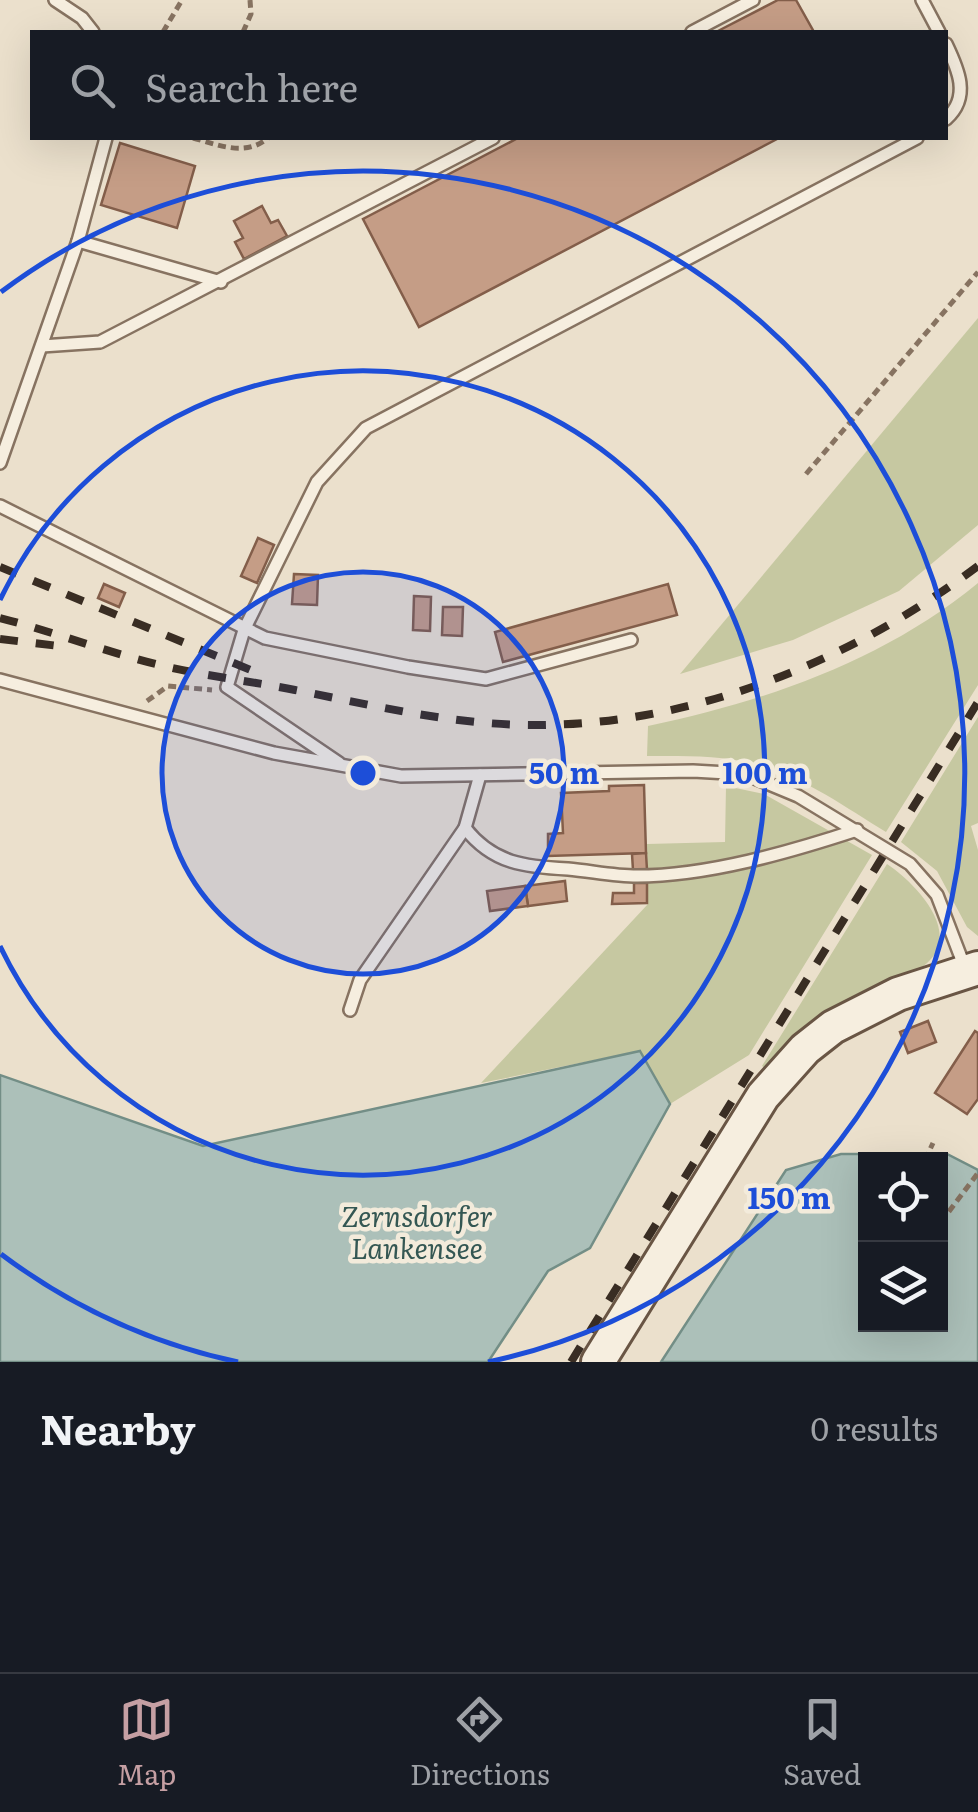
<!DOCTYPE html>
<style>
:root{--surface:#171b24;--page:#242831;--text:#f1f3f6;--muted:#9ea1a6;--line:#363941;--accent:#c59fa3}
body{margin:0;font-family:Literata,serif;background:var(--page);color:var(--text)}
.controls{position:absolute;right:30px;bottom:30px;display:grid;overflow:hidden;border-radius:0px;box-shadow:0 10px 40px #0002}
.controls button{width:90px;height:90px;display:grid;place-items:center;padding:0;border:0;border-bottom:2px solid var(--line);background:var(--surface);color:var(--text);font:50px sans-serif}
.list{margin:0;padding:0;list-style:none}
h2{display:flex;justify-content:space-between;align-items:center;height:130px;margin:0;padding:0 40px;font-size:42px}
h2 small{font-size:32px;font-weight:400;color:var(--muted)}
.icon{flex:none;width:55px;height:55px;fill:none;stroke:currentColor;stroke-width:2;stroke-linecap:round;stroke-linejoin:round}
.map{position:relative;flex:none;width:978px;height:1362px;overflow:hidden}
.search{position:absolute;background:var(--surface);box-shadow:0 10px 40px #0002;left:30px;right:30px;top:30px;height:110px;display:flex;align-items:center;gap:25px;box-sizing:border-box;padding:0 35px;border-radius:0px;color:var(--muted);font-size:38px}
.sheet{height:310px;background:var(--surface)}
nav{display:flex;justify-content:space-around;align-items:center;box-sizing:border-box;height:140px;border-top:2px solid var(--line);background:var(--surface);font-size:28px;color:var(--muted)}
nav a{display:grid;justify-items:center;gap:5px}
nav .on{color:var(--accent)}
.map>svg:first-child{display:block}
</style>
<div class="map">
<svg width="978" height="1362" viewBox="0 0 978 1362">
<rect width="100%" height="100%" fill="#ebe0cc"/>
<!-- green -->
<g fill="#c6c8a1">
<polygon points="978,318 978,525 899,591 793,640 680,674"/>
<path d="M978,583V685L886,832C845,807 803,776 755,764C721,755 682,756 647,756L648,726C767,701 883,661 978,583Z"/>
<polygon points="978,717 978,823 971,826 978,850 978,936 967,927 937,871 901,842"/>
<polygon points="726,786 764,794 872,855 749,1055 670,1104 639,1051 481,1083 648,904 647,844 725,842"/>
<path d="M887,864C914,882 964,932 926,964C916,973 903,973 891,978C872,986 853,995 836,1007C812,1024 790,1049 768,1070L762,1066Z"/>
</g>
<!-- water -->
<g fill="#acc0b9" stroke="#738e86" stroke-width="2.5" fill-rule="evenodd">
<polygon points="640,1051 670,1104 590,1248 548,1271 488,1362 0,1362 0,1075 203,1146"/>
<path d="M841,1154H947L978,1170V1362H661L786,1170ZM866,1160H940V1324H866Z"/>
</g>
<!-- building -->
<g fill="#c59d86" stroke="#835e4a" stroke-width="2.5">
<polygon points="778,0 796,0 814,32 716,32"/>
<polygon points="518,138 779,138 419,327 363,219"/>
<polygon points="120,143 195,166 177,228 101,205"/>
<polygon points="262,206 271,223 278,220 287,236 244,259 235,242 243,238 234,221"/>
<polygon points="258,538 274,545 257,583 241,576"/>
<polygon points="294,574 318,575 317,605 292,604"/>
<polygon points="104,584 125,593 119,607 98,598"/>
<polygon points="668,584 677,615 503,662 495,632"/>
<polygon points="414,596 431,597 430,631 413,630"/>
<polygon points="443,607 463,607 462,636 442,635"/>
<polygon points="644,785 646,853 548,856 548,834 563,833 561,793 609,791 609,786"/>
<polygon points="646,853 647,870 633,870 632,854"/>
<polygon points="565,881 567,901 528,906 525,886"/>
<polygon points="634,883 647,883 647,903 612,904 613,893 634,893"/>
<polygon points="525,886 528,906 490,911 487,891"/>
<polygon points="928,1021 936,1042 908,1053 900,1032"/>
<polygon points="975,1031 978,1033 978,1099 967,1114 935,1093"/>
</g>
<g fill="none" stroke-linecap="round" stroke-linejoin="round">
<defs>
<g id="lane">
<polyline points="55,0 82,18 93,32"/>
<polyline points="922,0 939,32"/>
<polyline points="692,32 753,0"/>
<path d="M946,44C958,69 971,97 946,119"/>
<polyline points="78,241 221,282"/>
<polyline points="42,346 100,342 493,138"/>
<polyline points="0,463 78,241 106,138"/>
<polyline points="0,506 265,638 408,667 486,679 631,640"/>
<polyline points="0,680 274,753 401,776 693,771 745,774 798,796 910,864 937,895 965,968"/>
<polyline points="339,763 227,687 244,630 317,482 366,428 917,138"/>
<path d="M480,775L465,828C493,864 526,867 568,869C591,871 614,876 637,876C707,876 790,852 857,830"/>
<polyline points="350,1010 360,980 465,828"/>
</g>
<polyline id="secondary" points="598,1362 763,1096 805,1049 833,1027 898,994 978,968"/>
</defs>
<!-- lane casing -->
<use href="#lane" stroke="#877361" stroke-width="16"/>
<!-- secondary casing -->
<use href="#secondary" stroke="#695544" stroke-width="38"/>
<!-- path -->
<g stroke="#877361" stroke-width="5" stroke-dasharray="8 5" stroke-linecap="butt">
<polyline points="163,32 182,0"/>
<polyline points="243,32 251,14 250,0"/>
<path d="M193,138C219,145 245,157 268,138"/>
<polyline points="806,474 978,272"/>
<polyline points="147,701 168,686 212,690"/>
<polyline points="925,1160 933,1143"/>
<polyline points="941,1222 978,1173"/>
</g>
<!-- lane -->
<use href="#lane" stroke="#f6eedf" stroke-width="11"/>
<!-- secondary -->
<use href="#secondary" stroke="#f6eedf" stroke-width="32"/>
<!-- rail -->
<g stroke="#392d23" stroke-width="8" stroke-dasharray="18 18" stroke-linecap="butt">
<polyline points="0,567 258,673"/>
<path d="M0,618C54,632 106,652 160,665C204,676 250,681 295,690C372,705 448,724 528,725C690,727 850,662 978,566"/>
<polyline points="0,639 59,646"/>
<polyline points="571,1362 978,702"/>
</g>
</g>
<!-- distance rings -->
<circle cx="363" cy="773" r="201" fill="#1d4ed8" fill-opacity=".12"/>
<g fill="none" stroke="#1d4ed8" stroke-width="5">
<circle cx="363" cy="773" r="201"/>
<path d="M0 600A402 402 0 1 1 0 946"/>
<path d="M238 1362A602 602 0 0 1 1 1254M1 292A602 602 0 1 1 488 1362"/>
</g>
<g text-anchor="middle" dominant-baseline="central" stroke-width="9" stroke-linejoin="round" paint-order="stroke">
<!-- water labels -->
<g font-size="28" font-style="italic" fill="#345753" stroke="#f3ebdb">
<text x="417" y="1215">Zernsdorfer<tspan x="417" dy="32">Lankensee</tspan></text>
</g>
</g>
<circle cx="363" cy="773" r="15" fill="#1d4ed8" stroke="#f3ebdb" stroke-width="5"/>
<g font-size="30" text-anchor="middle" font-weight="bold" fill="#1d4ed8" stroke="#f3ebdb" stroke-width="9" stroke-linejoin="round" paint-order="stroke">
<text x="564" y="784">50 m</text>
<text x="765" y="784">100 m</text>
<text x="789" y="1209">150 m</text>
</g>
</svg>
<div class="controls">
<button><svg class="icon" aria-label="locate" viewBox="0 0 24 24"><circle cx="12" cy="12" r="6"/><path d="M12 2v4M12 18v4M2 12h4M18 12h4"/></svg></button>
<button><svg class="icon" aria-label="layers" viewBox="0 0 24 24"><path d="M12 4l9 5-9 5-9-5zM3 14l9 5 9-5"/></svg></button>
</div>
<div class="search"><svg class="icon" aria-label="search" viewBox="0 0 24 24"><circle cx="10" cy="10" r="6"/><path d="M15 15l6 6"/></svg>Search here</div>
</div>
<section class="sheet">
<h2>Nearby<small>0 results</small></h2>
<ul class="list">
</ul>
</section>
<nav>
<a class="on"><svg class="icon" aria-label="map" viewBox="0 0 24 24"><path d="M3 6l6-2 6 2 6-2v14l-6 2-6-2-6 2zM9 4v14M15 6v14"/></svg>Map</a>
<a><svg class="icon" aria-label="directions" viewBox="0 0 24 24"><path d="M12 3l9 9-9 9-9-9zM9 14v-3h6M13 9l2 2-2 2"/></svg>Directions</a>
<a><svg class="icon" aria-label="saved" viewBox="0 0 24 24"><path d="M7 4h10v16l-5-4-5 4z"/></svg>Saved</a>
</nav>
